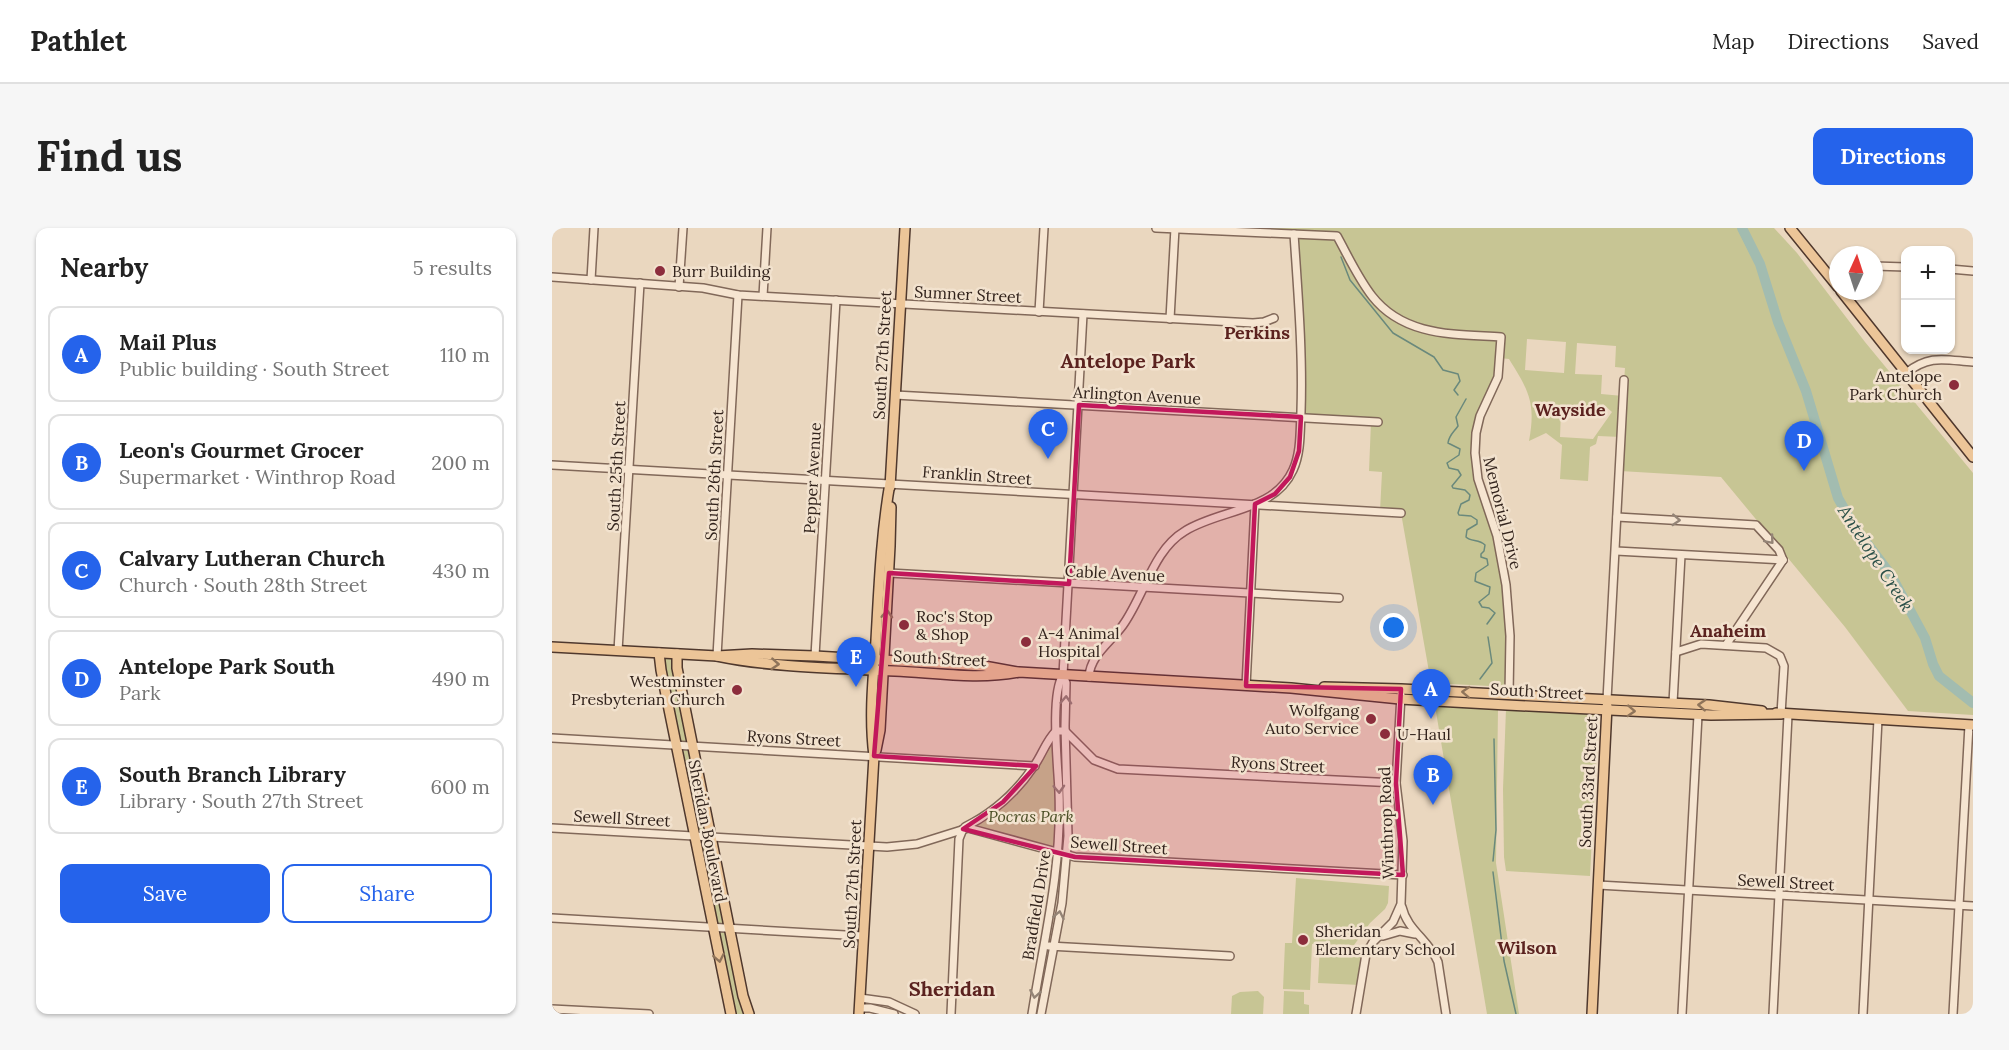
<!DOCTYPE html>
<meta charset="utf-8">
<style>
:root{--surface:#fff;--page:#f6f6f6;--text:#222;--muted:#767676;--line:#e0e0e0;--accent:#2563eb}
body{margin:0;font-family:Lora,serif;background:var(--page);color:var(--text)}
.controls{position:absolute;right:18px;top:18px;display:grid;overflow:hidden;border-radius:12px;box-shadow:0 2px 4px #0004}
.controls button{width:54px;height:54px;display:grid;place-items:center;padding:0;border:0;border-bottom:2px solid var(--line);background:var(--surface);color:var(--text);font:30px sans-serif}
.compass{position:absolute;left:1277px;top:18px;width:54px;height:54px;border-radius:50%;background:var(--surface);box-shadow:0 2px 4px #0004;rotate:3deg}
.you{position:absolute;left:842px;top:400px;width:21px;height:21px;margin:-15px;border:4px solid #fff;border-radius:50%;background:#1a73e8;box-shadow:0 0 0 9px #1a73e833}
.badge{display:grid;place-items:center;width:39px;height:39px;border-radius:50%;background:var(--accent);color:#fff;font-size:20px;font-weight:700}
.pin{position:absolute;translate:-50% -50px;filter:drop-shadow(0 2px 3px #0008)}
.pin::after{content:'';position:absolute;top:32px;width:21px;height:18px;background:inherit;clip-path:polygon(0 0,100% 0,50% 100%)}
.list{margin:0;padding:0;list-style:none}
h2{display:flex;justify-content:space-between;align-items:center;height:78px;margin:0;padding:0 24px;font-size:26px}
h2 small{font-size:20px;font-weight:400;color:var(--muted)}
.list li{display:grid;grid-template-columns:39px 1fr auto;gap:18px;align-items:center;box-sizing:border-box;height:96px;margin:0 12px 12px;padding:0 12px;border:2px solid var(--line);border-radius:12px}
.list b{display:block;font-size:22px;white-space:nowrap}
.list p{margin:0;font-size:20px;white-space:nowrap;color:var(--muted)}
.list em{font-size:20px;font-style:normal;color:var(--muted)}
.actions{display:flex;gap:12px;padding:18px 24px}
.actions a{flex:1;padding:14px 0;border:2px solid var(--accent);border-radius:12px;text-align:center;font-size:21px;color:var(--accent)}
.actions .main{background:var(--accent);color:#fff}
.map{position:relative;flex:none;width:1421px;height:786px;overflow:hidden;border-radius:12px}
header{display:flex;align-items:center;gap:36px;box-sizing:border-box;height:84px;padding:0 30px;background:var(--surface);border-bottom:2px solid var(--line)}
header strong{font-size:28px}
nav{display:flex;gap:33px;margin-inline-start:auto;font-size:21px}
.intro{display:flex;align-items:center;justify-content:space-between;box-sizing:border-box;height:144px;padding:0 36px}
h1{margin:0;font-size:42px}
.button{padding:15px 27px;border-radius:12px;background:var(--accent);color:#fff;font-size:21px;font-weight:700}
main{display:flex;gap:36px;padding:0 36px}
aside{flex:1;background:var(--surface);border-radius:12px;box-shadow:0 2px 4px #0004}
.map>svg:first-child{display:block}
</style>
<header>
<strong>Pathlet</strong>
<nav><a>Map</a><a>Directions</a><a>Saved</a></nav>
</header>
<div class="intro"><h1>Find us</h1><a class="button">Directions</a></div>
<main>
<aside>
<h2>Nearby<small>5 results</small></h2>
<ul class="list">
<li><span class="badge">A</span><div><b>Mail Plus</b><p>Public building · South Street</p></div><em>110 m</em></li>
<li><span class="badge">B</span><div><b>Leon's Gourmet Grocer</b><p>Supermarket · Winthrop Road</p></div><em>200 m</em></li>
<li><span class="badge">C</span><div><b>Calvary Lutheran Church</b><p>Church · South 28th Street</p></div><em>430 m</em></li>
<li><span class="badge">D</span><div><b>Antelope Park South</b><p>Park</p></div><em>490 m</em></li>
<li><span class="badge">E</span><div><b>South Branch Library</b><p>Library · South 27th Street</p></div><em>600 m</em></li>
</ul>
<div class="actions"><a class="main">Save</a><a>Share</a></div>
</aside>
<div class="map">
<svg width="1421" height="786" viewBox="0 0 1421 786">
<rect width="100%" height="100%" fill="#ead7bf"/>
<!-- green -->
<g fill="#c7c594" fill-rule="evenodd">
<path d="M712,0H1222L1245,25L1313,114L1421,245V487L1356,483L1293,399L1169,249L1068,243L1069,209L1046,208L1044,216L1038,219L1036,253L1008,251L1010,217L994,205L977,213C984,175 977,163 957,131L948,130L946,146L932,178L923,225L952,342L957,459L879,455L849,285L828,284L830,244L817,243L819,194L749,189L742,7L712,5ZM975,111L1014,114L1012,145L973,142ZM1025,115L1064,118L1063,139L1073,140L1071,168L1049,166L1050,147L1023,146ZM1051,176L1060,184L1041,211L1008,209L1009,183L1037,185L1042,187Z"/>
<polygon points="295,412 318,414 318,420 310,426 294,425"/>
<polygon points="107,425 125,426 197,786 179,786"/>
<polygon points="883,478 946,481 944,635 967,786 935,786"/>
<polygon points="954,481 1042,485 1046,491 1038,648 954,643 952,629 951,561"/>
<polygon points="504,503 507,626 416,600 463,562"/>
<polygon points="744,650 837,658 836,675 833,681 818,695 802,717 760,716 758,762 731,761 733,715 740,715"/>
<polygon points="768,718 817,720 808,757 766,755"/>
<polygon points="706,763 712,769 711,786 679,786 680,768 688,764"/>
<polygon points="732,763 752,764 752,776 757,777 757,786 731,786"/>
</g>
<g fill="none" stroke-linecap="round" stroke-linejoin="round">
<!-- stream -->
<g stroke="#6a897c" stroke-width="1.5">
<polyline points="789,29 798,52 841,105 882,129 891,142 906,146 908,153 902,162 906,167"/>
<path d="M914,171L904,189L906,198C902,204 897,207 896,215L908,221L907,227L895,235L897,240L906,242L909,247L900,258L901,260L913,262L918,267L917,272L909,276L906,285L907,287L919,288L925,292V296L915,302L914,309C919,314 927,311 933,317L932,323L929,326V329L935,331L936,337L924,345L923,353L925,354L938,359L937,366L927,374L930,379L937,380L943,385L935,396"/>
<polyline points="928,451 940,435 936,409"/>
<polyline points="941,633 944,602 942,511"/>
<polyline points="941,644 952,733 964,786"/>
</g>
<!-- river -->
<polyline stroke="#a2bcb0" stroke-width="10" points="1190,0 1208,36 1226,94 1254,163 1286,270 1302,298 1339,347 1373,410 1381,436 1387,448 1421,475"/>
<defs>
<g id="minor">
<path d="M604,0L785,8C796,28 806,50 820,68C852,109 903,106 949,109L946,149L928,188L924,205L923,225L926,251L945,308L954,357L958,408L957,466"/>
<polyline points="1322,38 1354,39"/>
<polyline points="1398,41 1421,43"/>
<polyline points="1276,47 1286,40"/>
<polyline points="0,49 151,60 186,67 701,95 712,94 722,90"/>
<polyline points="39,52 42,0"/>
<polyline points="127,59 131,0"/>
<polyline points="211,68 215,0"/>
<polyline points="487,84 492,0"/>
<polyline points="618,91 623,0"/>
<path d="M1354,145C1378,126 1393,132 1421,134"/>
<polyline points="343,167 826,194"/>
<polyline points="0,237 849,285"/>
<polyline points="1065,289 1204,297 1227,322 1231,332"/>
<polyline points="1064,323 1231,332"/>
<polyline points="337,345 787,370"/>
<polyline points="1174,417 1231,332"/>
<polyline points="66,423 88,55"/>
<polyline points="1124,424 1149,416 1214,420 1228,428 1232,438 1229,486"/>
<polyline points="165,428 186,67"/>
<polyline points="263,428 284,72"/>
<path d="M537,449C538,427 559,414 571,397C593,366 601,322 633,303C668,281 722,284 741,242C749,225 748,203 749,184C751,125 746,66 742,6"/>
<polyline points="694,458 703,276"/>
<polyline points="1055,472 1072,152"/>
<polyline points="1121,475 1129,327"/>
<polyline points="0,510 483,538"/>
<path d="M413,599C441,585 464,565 482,538C490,527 494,513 504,503H513L542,532L566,541L844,555"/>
<polyline points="0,600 335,619 365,616 416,600 523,629 851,647"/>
<polyline points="1046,657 1421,678"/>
<path d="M850,679C855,702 877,712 886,734L894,786"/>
<polyline points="0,690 311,708"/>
<polyline points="831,708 848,703 863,706"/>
<polyline points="497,718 678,728"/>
<polyline points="308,770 337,774 363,786"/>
<polyline points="308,780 318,780 342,786"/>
<polyline points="0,781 97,786"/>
<polyline points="399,786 407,611 411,601"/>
<path d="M480,786C492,710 510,642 507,564C506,538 498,467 511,447"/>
<polyline points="489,786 510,675 516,608 513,498 514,455 511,447 531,86"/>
<polyline points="804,786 814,726 821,714 841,694 849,676 851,613 844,555 849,467"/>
<polyline points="1130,786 1146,487"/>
<polyline points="1221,786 1236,487"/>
<polyline points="1311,786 1326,491"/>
<polyline points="1401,786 1417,497"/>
</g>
<g id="major">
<polyline points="1238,0 1286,59"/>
<polyline points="1289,63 1421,229"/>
<polyline points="338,259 353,0"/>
<polyline points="0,419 165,428 200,426 263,428 432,438 465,444"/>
<polyline points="107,425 109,442 179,786"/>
<polyline points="125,426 125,440 191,768 197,786"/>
<path d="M165,428C223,440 284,440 343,443C384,445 427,452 467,444L739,460L848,471L955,477L1159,487L1229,486"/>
<polyline points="772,459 849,461 1157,477 1210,483"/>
<polyline points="1224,485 1421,497"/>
<polyline points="324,522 328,502 338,318 339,279"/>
<path d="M307,786L322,528C317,489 321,451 324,412C327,359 329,307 338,255"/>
<polyline points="1040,786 1055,478"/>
</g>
</defs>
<!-- minor casing -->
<use href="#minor" stroke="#816859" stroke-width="10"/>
<!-- major casing -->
<use href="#major" stroke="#4f382d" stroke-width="12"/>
<!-- minor -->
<use href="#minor" stroke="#f6e5d1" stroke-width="7"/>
<!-- major -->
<use href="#major" stroke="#ecc598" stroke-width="9"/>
</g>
<!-- one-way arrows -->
<defs><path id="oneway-chevron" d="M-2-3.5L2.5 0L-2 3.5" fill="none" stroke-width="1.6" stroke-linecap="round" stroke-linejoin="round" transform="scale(1.5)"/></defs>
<g stroke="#948476">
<use href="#oneway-chevron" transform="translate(1124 292) rotate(3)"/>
<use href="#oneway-chevron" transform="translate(1218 312) rotate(50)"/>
<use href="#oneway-chevron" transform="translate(514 472) rotate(-88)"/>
<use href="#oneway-chevron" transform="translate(507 561) rotate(87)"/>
<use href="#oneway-chevron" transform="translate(507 687) rotate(-79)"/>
<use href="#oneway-chevron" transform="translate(483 766) rotate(100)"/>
</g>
<g stroke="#8f745a">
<use href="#oneway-chevron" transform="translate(335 386) rotate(-87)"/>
<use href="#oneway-chevron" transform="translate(223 436) rotate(4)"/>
<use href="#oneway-chevron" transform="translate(914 464) rotate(-177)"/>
<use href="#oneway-chevron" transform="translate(1150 477) rotate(-177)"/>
<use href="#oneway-chevron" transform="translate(1079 483) rotate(3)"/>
<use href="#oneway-chevron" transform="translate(167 730) rotate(79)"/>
</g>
<!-- marked area -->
<path fill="#c2185b" fill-opacity="0.2" stroke="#c2185b" stroke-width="4.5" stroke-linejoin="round" d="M527,177L749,189L747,223L738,249L723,266L703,276L694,458L849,461L844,555L851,647L523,629L411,601L451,574L484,538L322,528L337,345L517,356Z"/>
<!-- markers -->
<g fill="#8c2d3c" stroke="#f2e2ce" stroke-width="2">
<circle cx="108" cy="43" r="6"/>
<circle cx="1402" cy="157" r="6"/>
<circle cx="352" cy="397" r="6"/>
<circle cx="474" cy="414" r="6"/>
<circle cx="185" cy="462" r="6"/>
<circle cx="819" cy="491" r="6"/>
<circle cx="833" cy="506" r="6"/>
<circle cx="751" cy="712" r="6"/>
</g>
<g text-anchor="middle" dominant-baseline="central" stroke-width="5" stroke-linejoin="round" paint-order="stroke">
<!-- poi labels -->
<g font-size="16" fill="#32231c" stroke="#f2e2ce" text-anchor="start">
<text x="120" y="43">Burr Building</text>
<text x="1390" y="148" text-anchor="end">Antelope<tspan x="1390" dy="18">Park Church</tspan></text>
<text x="364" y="388">Roc's Stop<tspan x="364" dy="18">&amp; Shop</tspan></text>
<text x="486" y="405">A-4 Animal<tspan x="486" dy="18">Hospital</tspan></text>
<text x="173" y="453" text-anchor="end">Westminster<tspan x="173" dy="18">Presbyterian Church</tspan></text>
<text x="807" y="482" text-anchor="end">Wolfgang<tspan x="807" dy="18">Auto Service</tspan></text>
<text x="845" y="506">U-Haul</text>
<text x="763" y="703">Sheridan<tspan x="763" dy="18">Elementary School</tspan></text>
</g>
<!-- street labels -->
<g font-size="16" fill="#32231c" stroke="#f2e2ce">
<text transform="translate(416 66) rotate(3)">Sumner Street</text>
<text transform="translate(330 127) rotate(-87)">South 27th Street</text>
<text transform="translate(585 167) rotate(3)">Arlington Avenue</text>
<text transform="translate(64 238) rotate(-87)">South 25th Street</text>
<text transform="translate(162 247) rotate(-87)">South 26th Street</text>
<text transform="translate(425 247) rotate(4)">Franklin Street</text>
<text transform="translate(260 250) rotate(-87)">Pepper Avenue</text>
<text transform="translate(951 285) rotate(76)">Memorial Drive</text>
<text transform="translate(563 345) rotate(3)">Cable Avenue</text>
<text transform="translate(388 430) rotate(3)">South Street</text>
<text transform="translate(985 463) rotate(3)">South Street</text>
<text transform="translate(242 510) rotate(3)">Ryons Street</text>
<text transform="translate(726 536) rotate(3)">Ryons Street</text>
<text transform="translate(1036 554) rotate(-87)">South 33rd Street</text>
<text transform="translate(70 590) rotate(3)">Sewell Street</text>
<text transform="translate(834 595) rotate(-92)">Winthrop Road</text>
<text transform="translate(156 603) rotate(79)">Sheridan Boulevard</text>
<text transform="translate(567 617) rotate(4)">Sewell Street</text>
<text transform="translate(1234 654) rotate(3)">Sewell Street</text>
<text transform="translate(300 656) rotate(-87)">South 27th Street</text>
<text transform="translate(484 677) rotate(-81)">Bradfield Drive</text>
</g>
<!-- park labels -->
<g font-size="16" font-style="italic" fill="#494d24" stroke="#f2e2ce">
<text x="479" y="588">Pocras Park</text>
</g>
<!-- neighbourhood labels -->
<g font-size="18" font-weight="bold" fill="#5b221f" stroke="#f2e2ce">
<text x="705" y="104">Perkins</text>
<text x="1018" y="181">Wayside</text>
<text x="1176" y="402">Anaheim</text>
<text x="975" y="719">Wilson</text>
</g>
<!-- water labels -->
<g font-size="18" font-style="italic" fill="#2c5149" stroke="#f2e2ce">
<text transform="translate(1324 330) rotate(57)">Antelope Creek</text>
</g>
<!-- quarter labels -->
<g font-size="20" font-weight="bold" fill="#5b221f" stroke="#f2e2ce">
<text x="576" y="132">Antelope Park</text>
<text x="400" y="760">Sheridan</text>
</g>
</g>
</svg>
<div class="controls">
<button>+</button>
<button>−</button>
</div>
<svg class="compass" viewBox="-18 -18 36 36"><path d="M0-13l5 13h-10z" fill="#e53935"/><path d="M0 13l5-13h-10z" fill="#767676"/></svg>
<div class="you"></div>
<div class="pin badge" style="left:879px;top:491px">A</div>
<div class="pin badge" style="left:881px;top:577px">B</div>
<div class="pin badge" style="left:496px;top:231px">C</div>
<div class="pin badge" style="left:1252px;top:243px">D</div>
<div class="pin badge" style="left:304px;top:459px">E</div>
</div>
</main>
